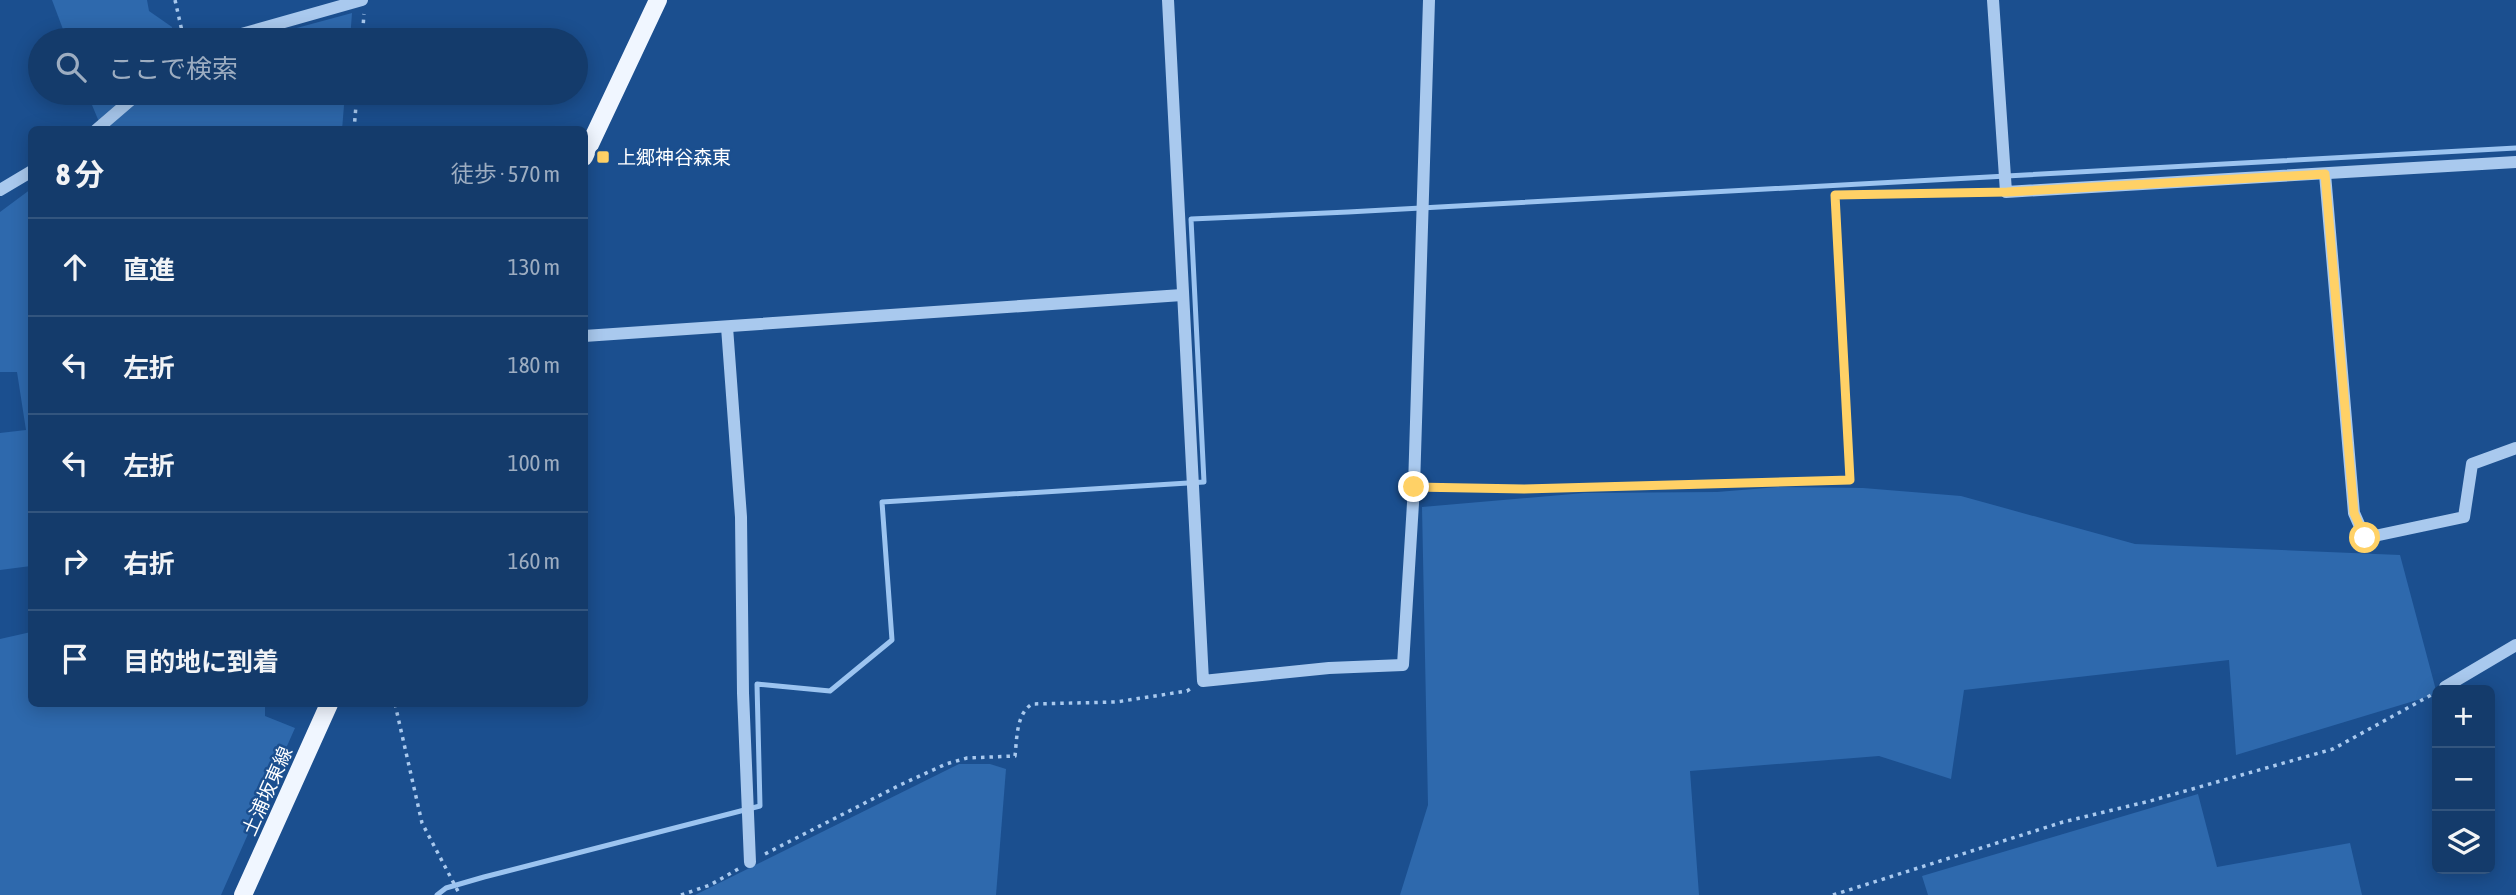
<!DOCTYPE html>
<html lang="ja">
<meta charset="utf-8">
<style>
:root{--surface:#143b6b;--page:#1d4271;--text:#f1f3f6;--muted:#9dadc1;--line:#33557e}
body{margin:0;font-family:"Asap Condensed","Noto Sans JP",sans-serif;background:var(--page);color:var(--text)}
.controls{position:absolute;right:21px;bottom:21px;display:grid;overflow:hidden;border-radius:10px;box-shadow:0 4px 18px #0003}
.controls button{width:63px;height:63px;display:grid;place-items:center;padding:0;border:0;border-bottom:2px solid var(--line);background:var(--surface);color:var(--text);font:35px sans-serif}
.stop{position:absolute;width:21px;height:21px;margin:-16px;border:5px solid #ffd166;border-radius:50%;background:#fff}
.stop.end{background:#ffd166;border-color:#fff;box-shadow:0 2px 7px #0008}
.list{margin:0;padding:0;list-style:none}
h2{display:flex;justify-content:space-between;align-items:center;height:91px;margin:0;padding:0 28px;font-size:30px}
h2 small{font-size:23px;font-weight:400;color:var(--muted)}
.list li{display:grid;grid-template-columns:46px 1fr auto;gap:21px;align-items:center;box-sizing:border-box;height:98px;padding:0 28px;border-top:2px solid var(--line)}
.list b{display:block;font-size:26px;white-space:nowrap}
.list em{font-size:23px;font-style:normal;color:var(--muted)}
.icon{flex:none;width:38px;height:38px;fill:none;stroke:currentColor;stroke-width:2;stroke-linecap:round;stroke-linejoin:round}
.map{position:relative;flex:none;width:2516px;height:895px;overflow:hidden}
.search{position:absolute;background:var(--surface);box-shadow:0 4px 18px #0003;left:28px;top:28px;width:560px;height:77px;display:flex;align-items:center;gap:18px;box-sizing:border-box;padding:0 24px;border-radius:38px;color:var(--muted);font-size:26px}
.panel{position:absolute;background:var(--surface);box-shadow:0 4px 18px #0003;left:28px;top:126px;width:560px;height:581px;border-radius:10px}
.map>svg:first-child{display:block}
</style>
<div class="map">
<svg width="2516" height="895" viewBox="0 0 2516 895">
<rect width="100%" height="100%" fill="#1b4f8f"/>
<!-- green -->
<g fill="#2e69ad">
<polygon points="52,0 147,0 149,11 172,27 171,40 67,40"/>
<polygon points="352,13 350,40 245,40 256,39"/>
<polygon points="87,93 345,93 342,130 102,129"/>
<polygon points="31,189 31,566 0,570 0,433 26,430 17,372 0,372 0,212"/>
<polygon points="1778,487 1863,488 1961,496 2135,544 2400,555 2437,694 2236,755 2229,660 1964,690 1951,779 1879,756 1690,771 1699,895 1400,895 1428,805 1422,507 1584,493 1717,492"/>
<polygon points="31,632 32,704 265,704 265,716 295,728 221,895 0,895 0,639"/>
<polygon points="959,764 990,764 1006,769 996,895 695,895"/>
<polygon points="2198,794 2217,867 2350,843 2362,895 1928,895 1922,876"/>
</g>
<g fill="none" stroke-linecap="round" stroke-linejoin="round">
<!-- stream -->
<polyline stroke="#9cc4f0" stroke-width="5" points="437,895 446,888 484,877 760,806 757,684 830,691 892,640 882,502 1204,482 1191,219 1348,212 2516,148"/>
<!-- path -->
<g stroke="#a9c9ee" stroke-width="3.5" stroke-dasharray="3.5 5" stroke-linecap="butt">
<polyline points="175,0 184,40"/>
<polyline points="362,40 364,14"/>
<polyline points="354,130 357,93"/>
<polyline points="1427,487 1523,489 1850,480 1835,195 1990,192"/>
<polyline points="395,704 422,823 460,895"/>
<path d="M765,854L900,785L946,764L967,758L1015,756C1017,739 1016,714 1032,704L1116,702L1187,691L1193,687"/>
<polyline points="681,895 710,885 740,868"/>
<polyline points="1833,895 2063,822 2150,801 2333,749 2433,694"/>
</g>
<!-- minor -->
<g stroke="#a9c9ee" stroke-width="12">
<polyline points="1168,0 1203,681 1329,668 1403,665 1414,487 1429,0"/>
<polyline points="1993,0 2006,192 2516,162"/>
<polyline points="220,40 362,0"/>
<polyline points="96,130 139,93"/>
<polyline points="2325,174 2354,513 2365,538 2464,517 2472,464 2516,448"/>
<polyline points="0,190 32,171"/>
<polyline points="727,327 741,517 743,693 750,862"/>
<polyline points="584,336 1182,295"/>
<polyline points="2445,687 2516,645"/>
</g>
<!-- major -->
<g stroke="#f0f6ff" stroke-width="18">
<polyline points="584,157 658,0"/>
<polyline points="243,895 329,704"/>
</g>
</g>
<g fill="none" stroke-linecap="round" stroke-linejoin="round">
<!-- route -->
<polyline stroke="#ffd166" stroke-width="9" points="1414,487 1524,489 1850,480 1835,195 2007,192 2325,174 2354,513 2365,538"/>
</g>
<!-- markers -->
<rect fill="#ffd166" stroke="#1b4f8f" stroke-width="2.5" x="596" y="150" width="14" height="14" rx="3.5"/>
<g text-anchor="middle" dominant-baseline="central" stroke-width="5" stroke-linejoin="round" paint-order="stroke">
<!-- poi labels -->
<g font-size="19" fill="#fff" stroke="#1b4f8f" text-anchor="start">
<text x="617" y="157">上郷神谷森東</text>
</g>
<!-- street labels -->
<g font-size="19" fill="#fff" stroke="#1b4f8f">
<text transform="translate(267 791) rotate(-66)">土浦坂東線</text>
</g>
</g>
</svg>
<div class="controls">
<button>+</button>
<button>−</button>
<button><svg class="icon" aria-label="layers" viewBox="0 0 24 24"><path d="M12 4l9 5-9 5-9-5zM3 14l9 5 9-5"/></svg></button>
</div>
<div class="stop" style="left:2365px;top:538px"></div>
<div class="stop end" style="left:1414px;top:487px"></div>
<div class="search"><svg class="icon" aria-label="search" viewBox="0 0 24 24"><circle cx="10" cy="10" r="6"/><path d="M15 15l6 6"/></svg>ここで検索</div>
<section class="panel">
<h2>8 分<small>徒歩 · 570 m</small></h2>
<ul class="list">
<li><svg class="icon" aria-label="ahead" viewBox="0 0 24 24"><path d="M12 20V5M6 11l6-6 6 6"/></svg><div><b>直進</b></div><em>130 m</em></li>
<li><svg class="icon" aria-label="left" viewBox="0 0 24 24"><path d="M17 20v-9H6M10 6l-5 5 5 5"/></svg><div><b>左折</b></div><em>180 m</em></li>
<li><svg class="icon" aria-label="left" viewBox="0 0 24 24"><path d="M17 20v-9H6M10 6l-5 5 5 5"/></svg><div><b>左折</b></div><em>100 m</em></li>
<li><svg class="icon" aria-label="right" viewBox="0 0 24 24"><path d="M7 20v-9h11M14 6l5 5-5 5"/></svg><div><b>右折</b></div><em>160 m</em></li>
<li><svg class="icon" aria-label="arrive" viewBox="0 0 24 24"><path d="M6 21V4h12l-3 4 3 4H6"/></svg><div><b>目的地に到着</b></div></li>
</ul>
</section>
</div>
